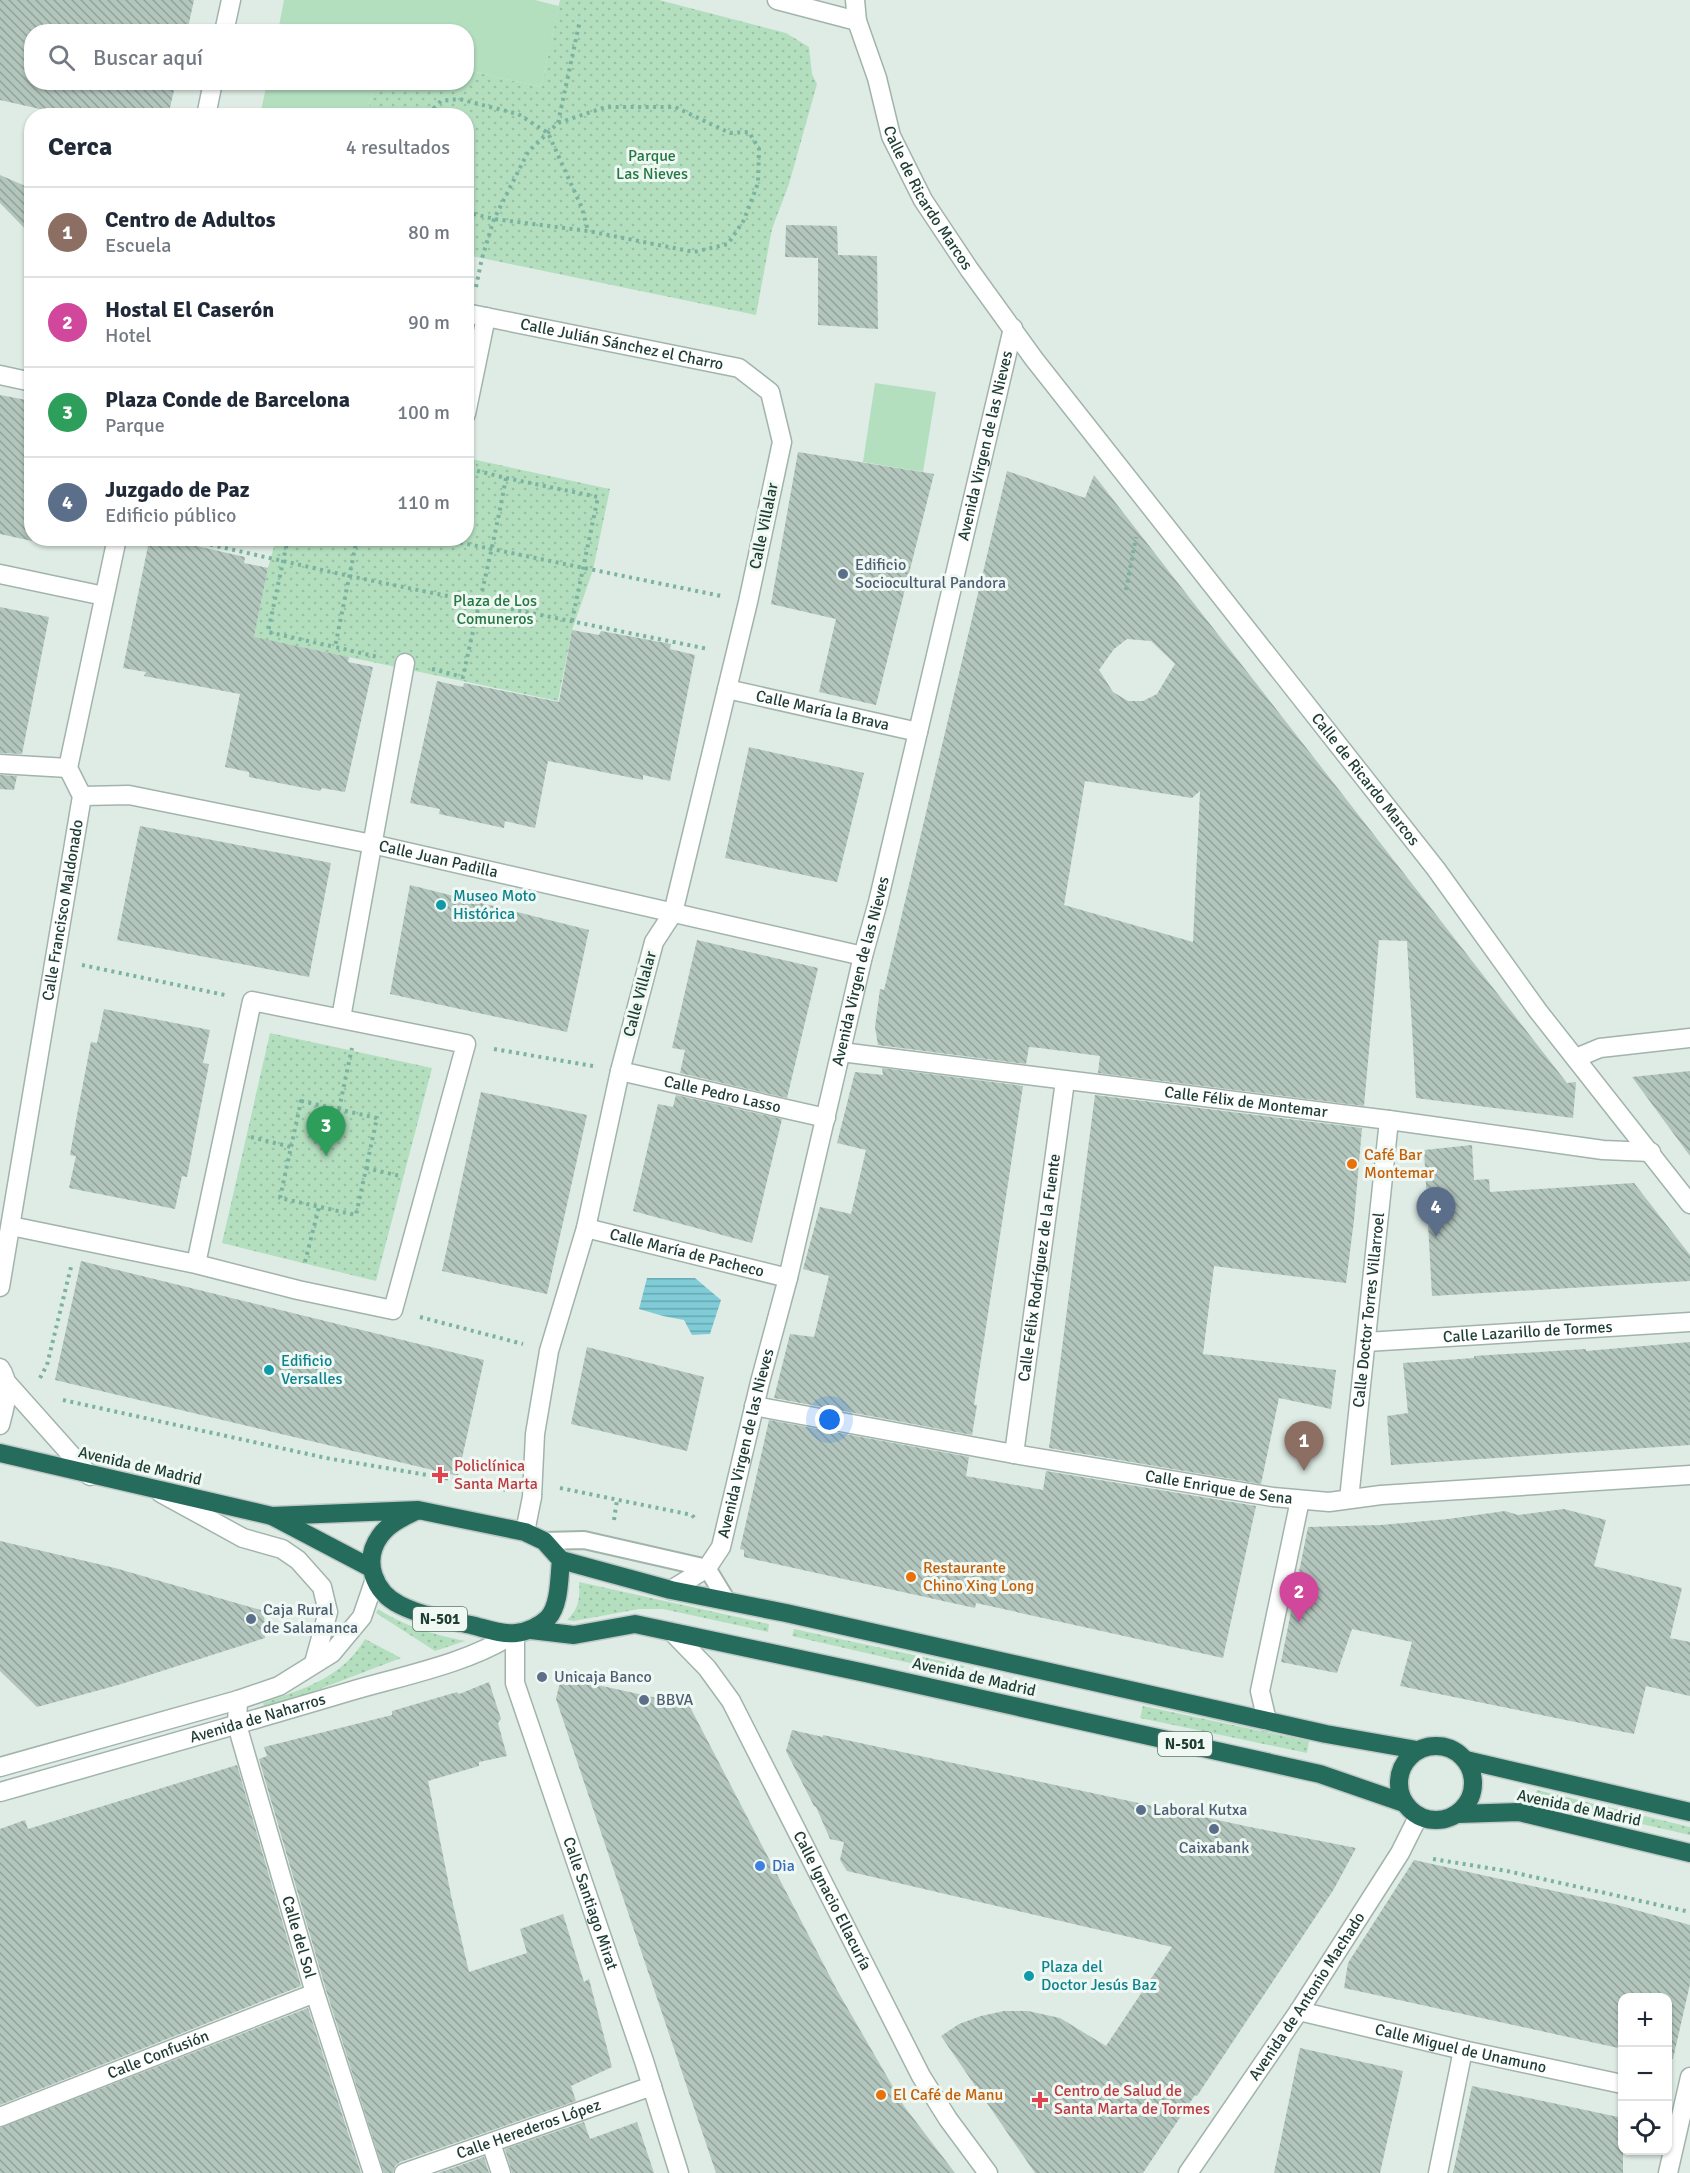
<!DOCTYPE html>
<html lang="es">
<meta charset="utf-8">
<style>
:root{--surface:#fff;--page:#f2f2f3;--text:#1f2937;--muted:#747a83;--line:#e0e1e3;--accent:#84493f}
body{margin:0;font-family:Signika,sans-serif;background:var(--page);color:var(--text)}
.controls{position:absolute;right:18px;bottom:18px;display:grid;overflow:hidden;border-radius:12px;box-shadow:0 2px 4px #0004}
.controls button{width:54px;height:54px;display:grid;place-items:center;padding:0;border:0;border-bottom:2px solid var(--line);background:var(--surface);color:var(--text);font:30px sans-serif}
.you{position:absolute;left:830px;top:1420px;width:21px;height:21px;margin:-15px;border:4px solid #fff;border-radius:50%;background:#1a73e8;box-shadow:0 0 0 9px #1a73e833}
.badge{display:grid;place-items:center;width:39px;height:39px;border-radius:50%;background:var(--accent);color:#fff;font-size:20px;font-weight:700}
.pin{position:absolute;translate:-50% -50px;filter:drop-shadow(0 2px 3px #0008)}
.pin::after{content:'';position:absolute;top:32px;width:21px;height:18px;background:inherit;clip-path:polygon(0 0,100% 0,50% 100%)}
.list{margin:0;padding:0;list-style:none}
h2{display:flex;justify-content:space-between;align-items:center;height:78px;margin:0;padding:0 24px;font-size:26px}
h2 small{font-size:20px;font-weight:400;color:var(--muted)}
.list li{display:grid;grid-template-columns:39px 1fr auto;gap:18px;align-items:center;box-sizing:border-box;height:90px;padding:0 24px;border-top:2px solid var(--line)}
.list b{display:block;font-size:22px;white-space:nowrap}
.list p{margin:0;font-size:20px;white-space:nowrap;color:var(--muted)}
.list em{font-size:20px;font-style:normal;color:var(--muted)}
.icon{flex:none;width:33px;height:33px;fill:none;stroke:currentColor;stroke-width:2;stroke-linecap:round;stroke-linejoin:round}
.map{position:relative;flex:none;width:1690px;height:2173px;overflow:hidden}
.search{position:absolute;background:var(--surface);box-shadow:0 2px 4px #0004;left:24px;top:24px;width:450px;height:66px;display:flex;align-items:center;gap:15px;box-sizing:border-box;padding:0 21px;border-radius:24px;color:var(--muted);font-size:22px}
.panel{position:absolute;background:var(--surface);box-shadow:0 2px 4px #0004;left:24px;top:108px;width:450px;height:438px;border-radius:24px}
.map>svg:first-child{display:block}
</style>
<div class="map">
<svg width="1690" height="2173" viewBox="0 0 1690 2173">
<defs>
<pattern id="green-dots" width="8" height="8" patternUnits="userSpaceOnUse" patternTransform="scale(1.5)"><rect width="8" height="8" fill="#b4dfbf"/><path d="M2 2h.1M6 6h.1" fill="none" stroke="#9ac0a5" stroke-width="1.8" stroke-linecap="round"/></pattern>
<pattern id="water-rules" width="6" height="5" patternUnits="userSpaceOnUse" patternTransform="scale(1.5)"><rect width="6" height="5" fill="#7fccd7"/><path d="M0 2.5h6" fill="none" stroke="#67a7af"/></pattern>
<pattern id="building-back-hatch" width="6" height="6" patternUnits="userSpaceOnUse" patternTransform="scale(1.5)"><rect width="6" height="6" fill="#b3c6be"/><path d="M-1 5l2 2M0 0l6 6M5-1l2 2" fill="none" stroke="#91a29b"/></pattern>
</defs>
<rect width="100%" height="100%" fill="#deece5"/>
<!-- green -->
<g fill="url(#green-dots)">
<polygon points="560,0 659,0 786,33 809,47 812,74 817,84 789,184 772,229 756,315 467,255 466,116 367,116 374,83 466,82 467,70 541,87"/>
<polygon points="467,458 610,489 593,570 572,630 558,701 277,642 253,642 268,568 276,539 466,538"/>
<polygon points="270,1033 432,1068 376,1281 222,1243"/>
<path d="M579,1582L769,1624L768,1632L663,1609H639L574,1621L567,1620C579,1608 580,1599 579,1582Z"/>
<path d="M378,1609C406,1627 432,1634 465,1641L435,1651L376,1613Z"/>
<polygon points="794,1629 964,1666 962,1675 792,1636"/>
<path d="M365,1639L401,1658L312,1692L264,1707L263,1703C303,1689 342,1678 365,1639Z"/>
<polygon points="1143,1706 1309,1741 1307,1753 1140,1718"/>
<polygon points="1537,1790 1690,1827 1690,1835 1553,1804 1533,1802"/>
</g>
<!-- pitch -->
<g fill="#b4dfbf">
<polygon points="284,0 535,0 559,6 541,87 467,70 466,32 278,31"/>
<polygon points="267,83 267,82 374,83 367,115 260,115"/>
<polygon points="875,383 936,392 923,472 863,462"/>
</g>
<!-- water -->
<polygon fill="url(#water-rules)" points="647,1278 695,1278 721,1300 710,1334 692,1335 684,1320 663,1316 639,1309"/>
<!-- building -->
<g fill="url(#building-back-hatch)" fill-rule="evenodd">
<polygon points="0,0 194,0 187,32 32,32 32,82 176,82 168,116 71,116 0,100"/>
<polygon points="0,175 32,189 32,236 0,203"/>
<polygon points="786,225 837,226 838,255 877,256 878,329 818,325 818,258 785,257"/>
<polygon points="0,395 32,401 32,541 0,534"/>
<polygon points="798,452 934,474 876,705 819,692 836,619 771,604"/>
<path d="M1007,471L1085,498L1094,475L1567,1083L1576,1082L1573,1118L1416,1098L1407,941L1379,940L1364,1106L1098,1073L1100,1056L1040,1048L1029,1047L1026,1064L878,1045L875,1027L880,989L884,990ZM1127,639L1151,641L1175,664L1157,694L1143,701H1128L1113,692L1099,670L1114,649ZM1085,781L1192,798L1200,791L1193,942L1064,905Z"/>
<polygon points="149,541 173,546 174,541 245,557 244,563 268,568 254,637 349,657 348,662 373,667 345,792 322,788 320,791 249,777 249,772 225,767 240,694 144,676 146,672 123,668"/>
<polygon points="0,607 49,617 22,754 0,753"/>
<polygon points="572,630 599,635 601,631 671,644 670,649 695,655 670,781 643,775 643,780 548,761 535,828 505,821 504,828 439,814 440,809 410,803 437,681 463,687 464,683 559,702"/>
<polygon points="749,747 864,773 837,882 725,858"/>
<polygon points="0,775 17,776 14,790 0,789"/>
<polygon points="140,826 331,863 309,977 117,940"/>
<polygon points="410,885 589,930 567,1032 390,994"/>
<polygon points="697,940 818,968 787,1098 680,1073 685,1050 672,1048"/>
<polygon points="104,1009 210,1030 203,1063 209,1064 187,1177 182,1176 175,1209 69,1188 76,1156 70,1155 77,1115 91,1042 97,1043"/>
<polygon points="882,1068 1023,1086 974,1405 977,1405 972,1435 774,1398 790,1334 814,1337 829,1276 803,1269 820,1207 851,1214 866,1150 837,1143 855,1072 883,1075"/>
<polygon points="1690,1071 1690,1156 1632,1077"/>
<polygon points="481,1092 587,1115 547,1294 442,1271"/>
<polygon points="676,1095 782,1119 752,1243 633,1211 658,1104 673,1107"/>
<polygon points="1095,1095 1362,1128 1354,1220 1346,1283 1214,1266 1203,1354 1336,1370 1331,1409 1279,1398 1261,1484 1049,1448"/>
<polygon points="1472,1145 1474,1180 1489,1179 1490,1192 1634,1183 1690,1255 1690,1281 1432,1296 1424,1150"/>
<polygon points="81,1261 484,1360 458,1476 55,1380"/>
<polygon points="1690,1342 1690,1445 1391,1465 1387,1416 1408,1413 1403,1363 1474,1358 1474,1356 1586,1349 1586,1351"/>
<polygon points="587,1347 704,1377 687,1451 571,1424"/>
<polygon points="769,1420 969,1457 966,1476 1043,1490 1046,1471 1256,1506 1223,1658 976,1603 975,1608 744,1557 744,1550 740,1549"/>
<polygon points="1564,1509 1606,1520 1594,1566 1682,1588 1670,1638 1690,1642 1690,1696 1646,1686 1634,1734 1400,1686 1412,1642 1352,1629 1337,1673 1281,1662 1308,1527 1381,1525 1448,1519 1505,1511 1518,1515"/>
<polygon points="0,1541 115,1568 264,1611 265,1638 118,1685 37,1707 0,1671"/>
<polygon points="561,1677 689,1705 837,1990 904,2106 955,2173 716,2173 556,1699"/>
<polygon points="489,1682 501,1719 498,1723 507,1756 479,1762 479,1766 428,1781 452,1900 469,1972 527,1953 520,1929 563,1914 584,1982 589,1979 612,2067 571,2086 576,2101 400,2162 395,2166 393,2173 384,2173 326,1990 259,1759 267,1756 264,1747 392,1715 392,1711 457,1692 459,1694"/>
<polygon points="792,1730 823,1737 823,1735 1250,1827 1356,1848 1334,1889 1197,2096 1195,2095 1143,2173 1035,2173 941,2036 959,2024 981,2016 1004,2011 1028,2011 1060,2018 1106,2046 1172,1947 847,1871 840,1860 844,1842 830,1839 816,1807 814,1806 786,1751"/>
<polygon points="237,1765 301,1986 0,2105 0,1829 25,1820 28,1829"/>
<polygon points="1414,1860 1614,1904 1690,1925 1690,1984 1673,2059 1668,2058 1668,1998 1623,1998 1623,2049 1344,1988 1348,1963"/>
<polygon points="308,2008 361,2173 0,2173 0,2128"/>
<polygon points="1300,2048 1403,2071 1380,2173 1274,2173"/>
<polygon points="1472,2086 1623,2118 1623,2173 1453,2173"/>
<polygon points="584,2122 590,2139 637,2122 654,2173 512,2173 505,2149"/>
<polygon points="484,2157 489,2173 438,2173"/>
</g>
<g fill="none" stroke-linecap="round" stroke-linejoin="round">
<defs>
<polyline id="lane" points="544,1541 584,1540 707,1568 727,1601"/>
<g id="street">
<polyline points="777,0 857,21"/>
<path id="s1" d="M855,0L857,21L877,78L891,136L923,200L969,269L1034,359L1436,869L1538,1011L1690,1204"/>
<polyline points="224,32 231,0"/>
<polyline points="206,116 213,82"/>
<path id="s2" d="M466,313L739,368L770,392L782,442L748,602L673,913L654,942L620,1071L586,1228L549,1351L535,1434L532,1497L525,1532"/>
<polyline points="0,375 32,382"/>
<polyline points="466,414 486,317"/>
<polyline points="0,574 104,596"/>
<path id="s3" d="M727,689L918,732"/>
<polyline points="0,764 68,768"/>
<path id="s4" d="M82,796L129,795L372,844L863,956"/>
<polyline points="341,1018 405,663"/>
<path id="s5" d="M841,1052L1389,1120L1603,1150L1651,1152"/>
<polyline points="1576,1058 1600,1048 1690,1038"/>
<path id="s6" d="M620,1071L826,1118"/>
<polyline points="11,1226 196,1264 298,1290 393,1310 466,1044 252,1001 196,1264"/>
<path id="s7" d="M586,1228L788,1278"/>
<path id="s8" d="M0,1287L82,796L68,768L117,538"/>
<path id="s9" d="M1366,1342L1690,1322"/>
<path d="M0,1368C12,1385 5,1406 0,1425"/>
<polyline points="8,1384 90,1476"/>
<path id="s10" d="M754,1406L1014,1454L1273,1497L1329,1502L1381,1495L1690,1475"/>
<path id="s11" d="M1014,1454L1065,1081"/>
<polyline points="161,1493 243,1538 282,1549 298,1560 322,1587 328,1612 314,1663"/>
<path id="s12" d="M1349,1499L1389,1120"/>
<path id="s13" d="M671,1590L707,1568L721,1547L760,1382L788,1278L863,956L878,902L1013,328"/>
<path id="s14" d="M672,1632L707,1668L731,1701L921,2076L948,2119L988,2173"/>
<path id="s15" d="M515,1634V1683L644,2061L679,2173"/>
<path id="s16" d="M238,1700L237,1725L315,1993L373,2173"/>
<polyline points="1267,1721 1260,1691 1300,1500"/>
<polyline points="0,1767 238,1700 279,1686 332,1653 362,1617 374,1582"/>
<path id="s17" d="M0,1792C117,1759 234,1726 351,1691C402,1676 469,1663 513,1634"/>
<path id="s18" d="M1299,2011L1463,2050L1622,2084"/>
<path id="s19" d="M0,2117L315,1993"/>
<polyline points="491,2143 501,2173"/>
<path id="s20" d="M404,2173L652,2086"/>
<path id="s21" d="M1188,2173L1299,2011L1400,1853L1418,1817"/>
<polyline points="1438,2173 1463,2050"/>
<polyline points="1668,2173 1690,2077"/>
</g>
<g id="highway">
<polyline points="0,1453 272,1516 371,1568"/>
<path d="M272,1516L418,1510L525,1532L544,1541L561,1560C559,1577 560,1605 548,1618C540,1626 527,1632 516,1633C502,1635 484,1628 471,1625C447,1620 422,1616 400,1605C374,1592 362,1561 380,1536C389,1523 404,1517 418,1510"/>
<polyline points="561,1560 671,1590 786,1613 1326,1734 1417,1750"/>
<polyline points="531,1630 574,1635 635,1624 870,1674 1320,1774 1404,1803"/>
<circle cx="1436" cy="1783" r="37"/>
<polyline points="1466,1760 1690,1812"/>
<polyline points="1458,1814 1519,1812 1690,1853"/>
</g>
</defs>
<!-- lane casing -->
<use href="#lane" stroke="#a1b4ac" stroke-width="20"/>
<!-- street casing -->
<use href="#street" stroke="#a1b4ac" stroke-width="21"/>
<!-- highway casing -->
<use href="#highway" stroke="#c0c9c6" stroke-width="21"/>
<!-- path -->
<g stroke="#7bb3a0" stroke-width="4" stroke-dasharray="3 4.5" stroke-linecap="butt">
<polyline points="432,116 434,108 441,101 459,99 518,114 548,133 582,208 588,231"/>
<polyline points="466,212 494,219 588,231 694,252 728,244 744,220 758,183 759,149 749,132 730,133 675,107 606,107 558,123"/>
<polyline points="476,287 482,258 494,219 528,152 558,123 580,20"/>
<polyline points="506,478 598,497 572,621"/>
<polyline points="181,538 349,576 708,649"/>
<polyline points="288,538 268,632 335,647"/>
<polyline points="357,538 335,647 378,657"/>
<polyline points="438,538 721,596"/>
<polyline points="1126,590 1136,537"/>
<path d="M432,669L463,677C477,610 494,544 506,478L466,468"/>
<polyline points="82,965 225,995"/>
<polyline points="494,1049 593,1066"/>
<polygon points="301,1101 377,1118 356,1215 280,1198"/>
<polyline points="339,1109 352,1048"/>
<polyline points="251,1137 291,1147"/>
<polyline points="366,1168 400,1176"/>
<polyline points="305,1262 319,1207"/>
<polyline points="420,1317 523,1344"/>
<polyline points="40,1378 47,1365 71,1267"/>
<polyline points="63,1400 326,1458 469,1482 505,1490"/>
<polyline points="560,1488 692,1515 697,1521"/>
<polyline points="614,1520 617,1500"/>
<polyline points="1433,1859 1507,1871 1690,1912"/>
</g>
<!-- lane -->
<use href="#lane" stroke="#fff" stroke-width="16"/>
<!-- street -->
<use href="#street" stroke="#fff" stroke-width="18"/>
<!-- highway -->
<use href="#highway" stroke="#266c5c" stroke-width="18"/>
</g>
<!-- markers -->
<g fill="#5c6f8a" stroke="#eff8f3" stroke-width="2">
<circle cx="843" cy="574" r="6"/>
<circle cx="251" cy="1619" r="6"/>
<circle cx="542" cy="1677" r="6"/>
<circle cx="644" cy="1700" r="6"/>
<circle cx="1141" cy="1810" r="6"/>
<circle cx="1214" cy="1829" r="6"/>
</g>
<g fill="#0f9aa8" stroke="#eff8f3" stroke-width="2">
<circle cx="441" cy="905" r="6"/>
<circle cx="269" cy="1370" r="6"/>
<circle cx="1029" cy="1976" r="6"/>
</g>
<g fill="#e8710a" stroke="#eff8f3" stroke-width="2">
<circle cx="1352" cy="1164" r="6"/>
<circle cx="911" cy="1577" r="6"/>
<circle cx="881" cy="2095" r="6"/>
</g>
<g fill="#e0444e" stroke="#eff8f3" stroke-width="2">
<path d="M437 1466h6v6h6v6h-6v6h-6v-6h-6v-6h6z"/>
<path d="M1037 2091h6v6h6v6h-6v6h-6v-6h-6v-6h6z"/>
</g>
<circle fill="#3f7fe0" stroke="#eff8f3" stroke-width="2" cx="760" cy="1866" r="6"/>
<g text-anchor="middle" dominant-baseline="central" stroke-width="6" stroke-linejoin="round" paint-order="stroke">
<!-- shield labels -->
<g fill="#eff8f3" stroke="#5d756d" stroke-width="1.5">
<rect x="413" y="1607" width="54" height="24" rx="4.5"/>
<rect x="1158" y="1732" width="54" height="24" rx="4.5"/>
</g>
<g font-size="15" font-weight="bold" fill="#1e3d34">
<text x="440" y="1619">N-501</text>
<text x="1185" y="1744">N-501</text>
</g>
<!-- park labels -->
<g font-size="16" fill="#247842" stroke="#eff8f3">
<text x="652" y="156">Parque<tspan x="652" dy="18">Las Nieves</tspan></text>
<text x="495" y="601">Plaza de Los<tspan x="495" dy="18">Comuneros</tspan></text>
</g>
<!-- street labels -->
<g font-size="16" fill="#1e3d34" stroke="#eff8f3">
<text stroke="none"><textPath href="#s1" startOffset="213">Calle de Ricardo Marcos</textPath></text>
<text stroke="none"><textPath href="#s2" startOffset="159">Calle Julián Sánchez el Charro</textPath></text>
<text stroke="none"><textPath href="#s13" startOffset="1200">Avenida Virgen de las Nieves</textPath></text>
<text transform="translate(764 526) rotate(-78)">Calle Villalar</text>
<text stroke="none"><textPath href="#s3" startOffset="98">Calle María la Brava</textPath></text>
<text stroke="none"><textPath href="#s1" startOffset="942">Calle de Ricardo Marcos</textPath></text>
<text stroke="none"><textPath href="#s4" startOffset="363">Calle Juan Padilla</textPath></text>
<text stroke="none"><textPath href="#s8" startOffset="382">Calle Francisco Maldonado</textPath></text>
<text stroke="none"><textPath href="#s13" startOffset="660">Avenida Virgen de las Nieves</textPath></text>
<text transform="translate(640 994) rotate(-75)">Calle Villalar</text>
<text stroke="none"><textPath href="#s6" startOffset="105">Calle Pedro Lasso</textPath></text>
<text stroke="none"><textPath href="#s5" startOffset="408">Calle Félix de Montemar</textPath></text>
<text stroke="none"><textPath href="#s7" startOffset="104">Calle María de Pacheco</textPath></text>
<text stroke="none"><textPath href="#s11" startOffset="188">Calle Félix Rodríguez de la Fuente</textPath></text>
<text stroke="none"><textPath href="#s12" startOffset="190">Calle Doctor Torres Villarroel</textPath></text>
<text stroke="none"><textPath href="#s9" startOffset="162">Calle Lazarillo de Tormes</textPath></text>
<text stroke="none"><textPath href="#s13" startOffset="174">Avenida Virgen de las Nieves</textPath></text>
<text transform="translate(140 1466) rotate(13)">Avenida de Madrid</text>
<text stroke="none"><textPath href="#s10" startOffset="472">Calle Enrique de Sena</textPath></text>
<text transform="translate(974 1677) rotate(13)">Avenida de Madrid</text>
<text stroke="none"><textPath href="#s17" startOffset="268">Avenida de Naharros</textPath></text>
<text transform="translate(1579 1808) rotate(12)">Avenida de Madrid</text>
<text stroke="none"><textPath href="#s14" startOffset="315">Calle Ignacio Ellacuría</textPath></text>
<text stroke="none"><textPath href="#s15" startOffset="282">Calle Santiago Mirat</textPath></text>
<text stroke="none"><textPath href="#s16" startOffset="246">Calle del Sol</textPath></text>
<text stroke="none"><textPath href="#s21" startOffset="213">Avenida de Antonio Machado</textPath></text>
<text stroke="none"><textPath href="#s18" startOffset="166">Calle Miguel de Unamuno</textPath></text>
<text stroke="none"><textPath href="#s19" startOffset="170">Calle Confusión</textPath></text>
<text stroke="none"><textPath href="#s20" startOffset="132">Calle Herederos López</textPath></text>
</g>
<!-- service labels -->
<g font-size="16" fill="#4e5e75" stroke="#eff8f3" text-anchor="start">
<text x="855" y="565">Edificio<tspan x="855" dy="18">Sociocultural Pandora</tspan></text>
<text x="263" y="1610">Caja Rural<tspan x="263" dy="18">de Salamanca</tspan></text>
<text x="554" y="1677">Unicaja Banco</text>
<text x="656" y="1700">BBVA</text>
<text x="1153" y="1810">Laboral Kutxa</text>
<text x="1214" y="1848" text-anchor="middle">Caixabank</text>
</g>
<!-- culture labels -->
<g font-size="16" fill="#0d838f" stroke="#eff8f3" text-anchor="start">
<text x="453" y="896">Museo Moto<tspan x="453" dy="18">Histórica</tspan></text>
<text x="281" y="1361">Edificio<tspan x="281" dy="18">Versalles</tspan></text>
<text x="1041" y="1967">Plaza del<tspan x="1041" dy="18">Doctor Jesús Baz</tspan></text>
</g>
<!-- food labels -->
<g font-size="16" fill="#c56008" stroke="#eff8f3" text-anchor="start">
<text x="1364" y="1155">Café Bar<tspan x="1364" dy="18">Montemar</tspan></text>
<text x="923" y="1568">Restaurante<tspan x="923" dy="18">Chino Xing Long</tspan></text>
<text x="893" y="2095">El Café de Manu</text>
</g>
<!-- health labels -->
<g font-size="16" fill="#be3a42" stroke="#eff8f3" text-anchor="start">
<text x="454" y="1466">Policlínica<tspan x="454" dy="18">Santa Marta</tspan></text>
<text x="1054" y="2091">Centro de Salud de<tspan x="1054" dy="18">Santa Marta de Tormes</tspan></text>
</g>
<!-- shop labels -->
<g font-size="16" fill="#366cbe" stroke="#eff8f3" text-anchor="start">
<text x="772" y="1866">Dia</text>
</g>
</g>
</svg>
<div class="controls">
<button>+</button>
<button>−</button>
<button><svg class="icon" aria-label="locate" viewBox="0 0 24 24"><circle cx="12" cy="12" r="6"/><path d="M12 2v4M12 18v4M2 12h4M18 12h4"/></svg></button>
</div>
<div class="you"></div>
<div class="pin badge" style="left:1304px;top:1471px;background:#8d6e63">1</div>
<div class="pin badge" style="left:1299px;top:1622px;background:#d1479c">2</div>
<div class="pin badge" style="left:326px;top:1156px;background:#2e9e5b">3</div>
<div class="pin badge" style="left:1436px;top:1237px;background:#5c6f8a">4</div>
<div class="search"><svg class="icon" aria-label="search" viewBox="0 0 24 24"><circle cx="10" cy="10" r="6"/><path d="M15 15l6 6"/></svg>Buscar aquí</div>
<section class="panel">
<h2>Cerca<small>4 resultados</small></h2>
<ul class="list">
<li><span class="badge" style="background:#8d6e63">1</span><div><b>Centro de Adultos</b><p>Escuela</p></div><em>80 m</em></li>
<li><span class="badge" style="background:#d1479c">2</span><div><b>Hostal El Caserón</b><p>Hotel</p></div><em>90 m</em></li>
<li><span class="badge" style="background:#2e9e5b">3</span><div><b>Plaza Conde de Barcelona</b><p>Parque</p></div><em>100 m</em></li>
<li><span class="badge" style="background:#5c6f8a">4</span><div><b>Juzgado de Paz</b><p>Edificio público</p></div><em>110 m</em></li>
</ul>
</section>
</div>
